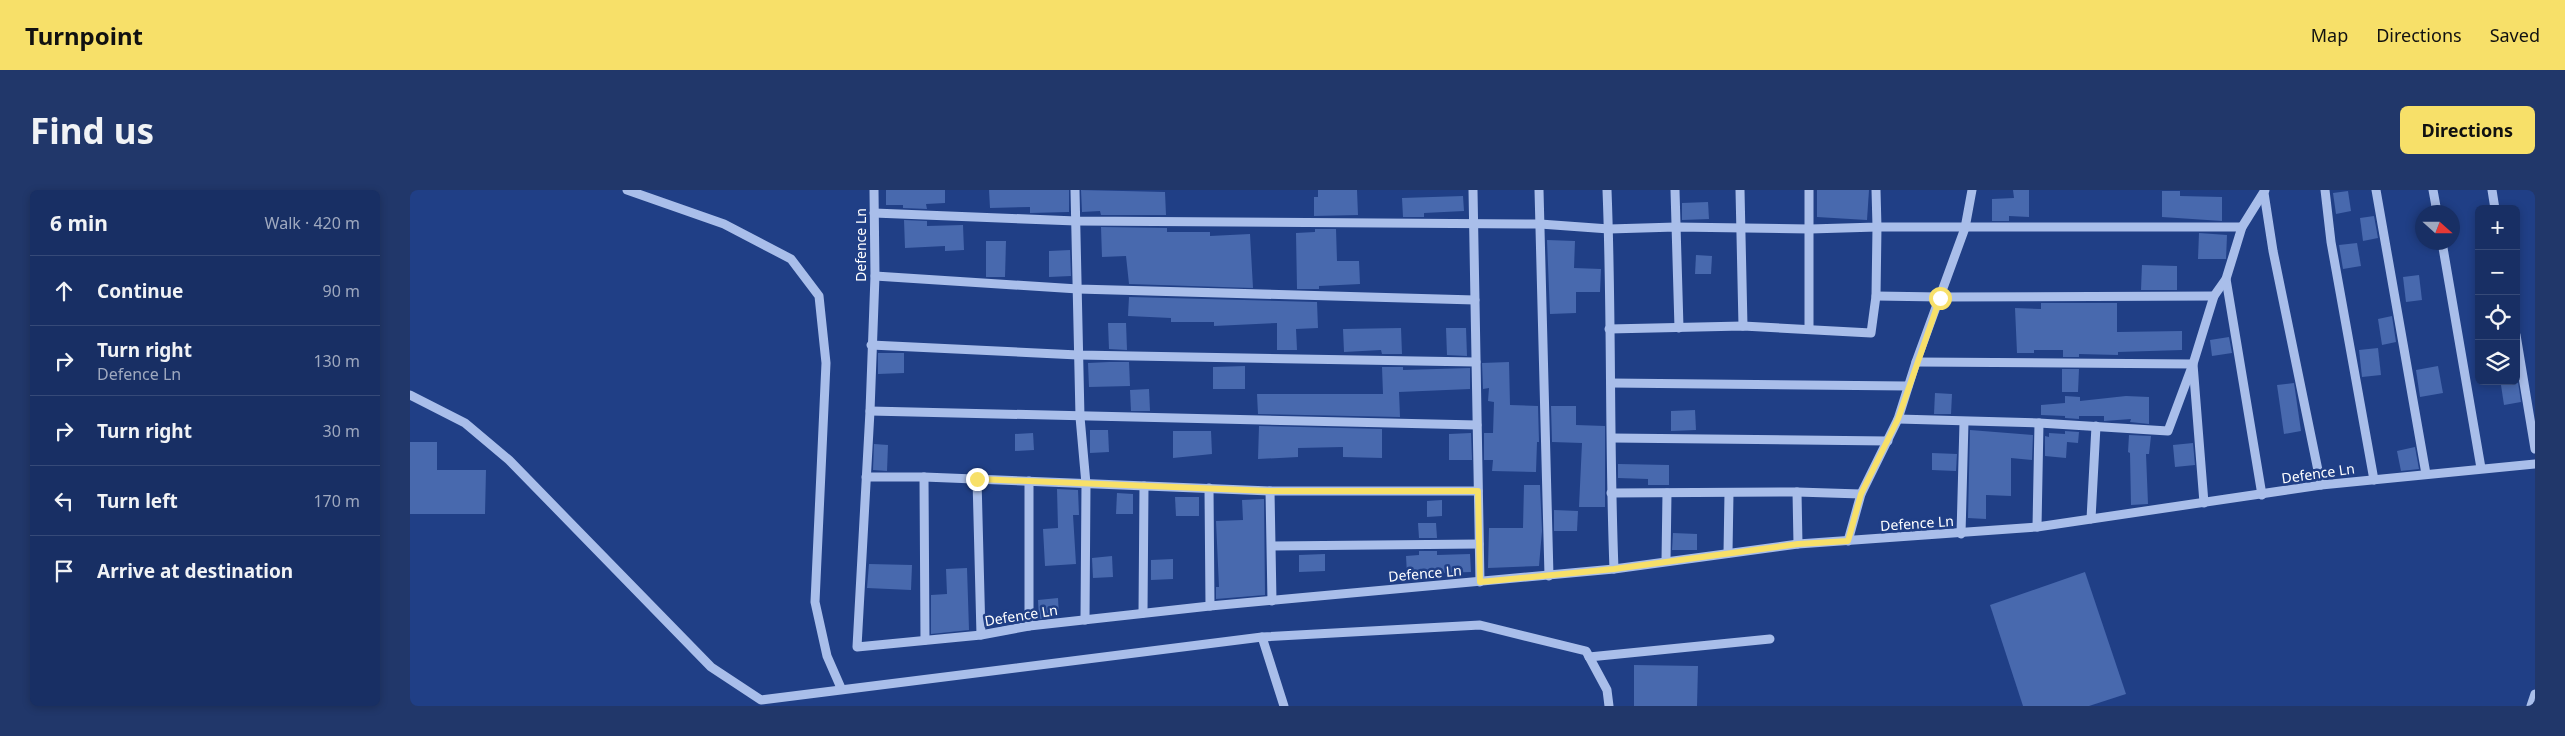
<!DOCTYPE html>
<meta charset="utf-8">
<style>
:root{--surface:#182f64;--page:#21376a;--text:#f1f3f6;--muted:#9fa9bf;--line:#364a78;--accent:#f7e069}
body{margin:0;font-family:"Noto Sans",sans-serif;background:var(--page);color:var(--text)}
.controls{position:absolute;right:15px;top:15px;display:grid;overflow:hidden;border-radius:8px;box-shadow:0 2px 8px #0003}
.controls button{width:45px;height:45px;display:grid;place-items:center;padding:0;border:0;border-bottom:1px solid var(--line);background:var(--surface);color:var(--text);font:25px sans-serif}
.compass{position:absolute;left:2005px;top:15px;width:45px;height:45px;border-radius:50%;background:var(--surface);box-shadow:0 2px 8px #0003;rotate:111deg}
.stop{position:absolute;width:15px;height:15px;margin:-11px;border:4px solid #f7e069;border-radius:50%;background:#fff}
.stop.end{background:#f7e069;border-color:#fff;box-shadow:0 1px 5px #0008}
.list{margin:0;padding:0;list-style:none}
h2{display:flex;justify-content:space-between;align-items:center;height:65px;margin:0;padding:0 20px;font-size:21px}
h2 small{font-size:16px;font-weight:400;color:var(--muted)}
.list li{display:grid;grid-template-columns:32px 1fr auto;gap:15px;align-items:center;box-sizing:border-box;height:70px;padding:0 20px;border-top:1px solid var(--line)}
.list b{display:block;font-size:19px;white-space:nowrap}
.list p{margin:0;font-size:16px;white-space:nowrap;color:var(--muted)}
.list em{font-size:16px;font-style:normal;color:var(--muted)}
.icon{flex:none;width:28px;height:28px;fill:none;stroke:currentColor;stroke-width:2;stroke-linecap:round;stroke-linejoin:round}
.map{position:relative;flex:none;width:2125px;height:516px;overflow:hidden;border-radius:8px}
header{display:flex;align-items:center;gap:30px;box-sizing:border-box;height:70px;padding:0 25px;background:var(--accent);color:#111}
header strong{font-size:24px}
nav{display:flex;gap:28px;margin-inline-start:auto;font-size:18px}
.intro{display:flex;align-items:center;justify-content:space-between;box-sizing:border-box;height:120px;padding:0 30px}
h1{margin:0;font-size:35px}
.button{padding:12px 22px;border-radius:8px;background:var(--accent);color:#111;font-size:18px;font-weight:700}
main{display:flex;gap:30px;padding:0 30px}
aside{flex:1;background:var(--surface);border-radius:8px;box-shadow:0 2px 8px #0003}
.map>svg:first-child{display:block}
</style>
<header>
<strong>Turnpoint</strong>
<nav><a>Map</a><a>Directions</a><a>Saved</a></nav>
</header>
<div class="intro"><h1>Find us</h1><a class="button">Directions</a></div>
<main>
<aside>
<h2>6 min<small>Walk · 420 m</small></h2>
<ul class="list">
<li><svg class="icon" aria-label="ahead" viewBox="0 0 24 24"><path d="M12 20V5M6 11l6-6 6 6"/></svg><div><b>Continue</b></div><em>90 m</em></li>
<li><svg class="icon" aria-label="right" viewBox="0 0 24 24"><path d="M7 20v-9h11M14 6l5 5-5 5"/></svg><div><b>Turn right</b><p>Defence Ln</p></div><em>130 m</em></li>
<li><svg class="icon" aria-label="right" viewBox="0 0 24 24"><path d="M7 20v-9h11M14 6l5 5-5 5"/></svg><div><b>Turn right</b></div><em>30 m</em></li>
<li><svg class="icon" aria-label="left" viewBox="0 0 24 24"><path d="M17 20v-9H6M10 6l-5 5 5 5"/></svg><div><b>Turn left</b></div><em>170 m</em></li>
<li><svg class="icon" aria-label="arrive" viewBox="0 0 24 24"><path d="M6 21V4h12l-3 4 3 4H6"/></svg><div><b>Arrive at destination</b></div></li>
</ul>
</aside>
<div class="map">
<svg width="2125" height="516" viewBox="0 0 2125 516">
<rect width="100%" height="100%" fill="#203f86"/>
<!-- building -->
<g fill="#4869ae">
<polygon points="476,0 535,0 535,13 516,14 517,19 493,18 493,15 476,15"/>
<polygon points="579,0 659,0 659,22 620,23 620,17 580,18"/>
<polygon points="671,0 755,2 756,25 691,25 690,21 672,22"/>
<polygon points="908,0 947,0 948,25 904,26 904,7 908,7"/>
<polygon points="1407,0 1459,0 1457,30 1407,27"/>
<polygon points="1603,0 1619,0 1619,27 1599,26 1599,31 1582,31 1582,9 1604,8"/>
<polygon points="1752,1 1770,1 1770,6 1812,7 1812,31 1752,27"/>
<polygon points="1938,1 1941,21 1926,24 1923,3"/>
<polygon points="1053,6 1054,21 1014,23 1014,27 993,27 992,8"/>
<polygon points="1298,12 1299,29 1272,30 1272,13"/>
<polygon points="1964,26 1968,48 1953,51 1950,28"/>
<polygon points="494,30 517,31 517,36 553,35 554,60 535,61 535,56 495,58"/>
<polygon points="691,37 757,38 757,42 800,42 800,46 840,44 843,98 719,94 716,66 692,67"/>
<polygon points="905,39 926,39 927,71 949,71 950,94 909,96 909,99 887,99 886,43 905,42"/>
<polygon points="1789,43 1817,45 1816,69 1788,69"/>
<polygon points="1137,50 1165,51 1164,78 1191,79 1190,102 1166,102 1166,123 1140,124"/>
<polygon points="576,51 596,51 595,87 576,87"/>
<polygon points="1947,53 1951,76 1933,79 1929,55"/>
<polygon points="660,60 661,86 639,87 639,61"/>
<polygon points="1286,65 1302,66 1301,84 1285,84"/>
<polygon points="1732,75 1767,76 1767,100 1731,100"/>
<polygon points="2009,85 2012,110 1996,112 1993,87"/>
<polygon points="719,107 907,112 908,138 886,139 887,160 867,160 867,133 804,136 804,132 761,132 761,128 718,126"/>
<polygon points="1631,113 1707,113 1707,142 1772,141 1772,160 1708,162 1708,165 1669,164 1669,167 1653,167 1653,160 1624,160 1624,163 1607,163 1605,118 1631,119"/>
<polygon points="1982,126 1986,152 1972,155 1968,129"/>
<polygon points="698,133 716,133 717,160 699,159"/>
<polygon points="991,138 992,164 972,164 971,160 934,162 933,139"/>
<polygon points="1036,138 1056,138 1057,166 1037,165"/>
<polygon points="1819,147 1822,163 1802,166 1800,150"/>
<polygon points="1968,158 1971,185 1952,187 1949,160"/>
<polygon points="468,163 494,163 494,183 468,184"/>
<polygon points="699,172 719,172 720,196 679,197 678,173"/>
<polygon points="1099,172 1100,215 1128,216 1129,252 1127,252 1126,282 1082,281 1083,270 1074,270 1074,243 1083,243 1084,212 1078,211 1079,198 1073,199 1072,173"/>
<polygon points="835,176 835,199 803,199 803,177"/>
<polygon points="2028,176 2033,203 2010,207 2006,180"/>
<polygon points="972,177 993,177 993,180 1060,178 1060,199 989,202 990,227 848,224 847,204 973,204"/>
<polygon points="1652,179 1669,179 1668,202 1652,202"/>
<polygon points="2108,192 2111,212 2094,215 2091,195"/>
<polygon points="1884,193 1891,241 1874,244 1867,195"/>
<polygon points="739,199 740,221 721,221 720,200"/>
<polygon points="1525,203 1542,204 1541,224 1524,224"/>
<polygon points="1655,206 1670,207 1670,211 1716,206 1739,207 1739,234 1720,232 1721,229 1694,231 1694,226 1669,226 1669,229 1655,228 1655,226 1631,225 1631,215 1655,213"/>
<polygon points="1141,216 1166,216 1166,235 1195,236 1195,317 1169,317 1172,253 1142,252"/>
<polygon points="1285,220 1286,240 1261,241 1261,221"/>
<polygon points="849,236 972,239 972,268 933,267 933,257 888,258 888,267 848,269"/>
<polygon points="680,240 698,240 699,262 680,263"/>
<polygon points="1560,240 1623,245 1622,270 1601,268 1601,306 1576,305 1576,329 1558,328"/>
<polygon points="763,241 801,241 802,264 763,268"/>
<polygon points="1655,241 1669,242 1668,253 1657,252 1656,268 1635,266 1635,246 1639,247 1639,243 1655,244"/>
<polygon points="623,243 624,260 605,261 605,244"/>
<polygon points="1061,243 1062,270 1039,270 1039,244"/>
<polygon points="1719,245 1741,246 1739,264 1736,264 1738,314 1721,315 1720,263 1718,262"/>
<polygon points="0,252 27,252 27,280 76,280 75,324 0,324"/>
<polygon points="1783,253 1785,275 1765,277 1763,255"/>
<polygon points="464,254 478,255 477,281 463,280"/>
<polygon points="2005,257 2009,279 1991,281 1987,261"/>
<polygon points="1522,263 1547,264 1546,281 1522,280"/>
<polygon points="1208,274 1259,275 1259,295 1238,295 1238,289 1208,288"/>
<polygon points="1114,295 1130,295 1132,341 1129,376 1078,378 1079,338 1113,338"/>
<polygon points="647,299 668,300 669,325 663,325 666,374 635,376 633,339 648,338"/>
<polygon points="707,303 723,304 723,324 706,324"/>
<polygon points="765,307 789,307 789,326 766,326"/>
<polygon points="854,309 855,405 806,409 806,397 809,397 806,331 833,330 832,310"/>
<polygon points="1032,310 1032,326 1017,327 1017,311"/>
<polygon points="1144,320 1168,321 1167,341 1144,341"/>
<polygon points="1008,333 1026,333 1027,348 1009,348"/>
<polygon points="1263,343 1287,344 1287,360 1262,360"/>
<polygon points="1009,361 1027,361 1027,365 1060,364 1061,382 997,384 996,366 1009,365"/>
<polygon points="915,364 915,381 889,382 889,365"/>
<polygon points="702,366 703,387 683,388 682,368"/>
<polygon points="763,369 763,389 741,390 741,370"/>
<polygon points="459,374 502,375 501,400 457,398"/>
<polygon points="557,378 559,440 521,444 521,405 537,404 536,379"/>
<polygon points="1675,382 1716,504 1679,516 1613,516 1580,415"/>
<polygon points="648,408 649,426 629,429 628,410"/>
<polygon points="1224,475 1288,476 1287,516 1224,516"/>
</g>
<g fill="none" stroke-linecap="round" stroke-linejoin="round">
<!-- minor -->
<g stroke="#a9beea" stroke-width="9">
<polyline points="217,0 314,34 381,69 409,106 416,173 405,412 417,466 431,498"/>
<polyline points="464,0 465,86 460,221 447,457 571,445 619,436 800,416 1204,379 1388,354 1627,337 1911,295 2125,274"/>
<polyline points="665,0 670,227 676,294 675,430"/>
<polyline points="1063,0 1070,392"/>
<polyline points="1129,0 1139,386"/>
<path d="M1197,0C1202,126 1199,253 1204,379"/>
<polyline points="1265,0 1269,138"/>
<polyline points="1330,0 1333,136"/>
<polyline points="1399,0 1399,138"/>
<polyline points="1915,0 1921,52 1964,290"/>
<polyline points="1966,0 2016,284"/>
<polyline points="2023,0 2027,22"/>
<polyline points="2082,0 2085,19"/>
<polyline points="1854,3 1863,61 1911,295"/>
<polyline points="464,23 666,31 1130,34 1199,39 1266,37 1400,39 1467,37 1466,0"/>
<polyline points="2032,52 2071,278"/>
<polyline points="465,86 668,99 1065,110"/>
<polyline points="1816,89 1852,305"/>
<polyline points="1466,106 1530,107 1804,106"/>
<polyline points="1199,139 1333,136 1461,143 1466,106 1467,37 1832,37"/>
<polyline points="2106,145 2125,259"/>
<polyline points="461,155 668,165 1066,172"/>
<polyline points="1506,172 1783,174 1794,313"/>
<polyline points="1201,193 1498,196"/>
<polyline points="0,205 55,233 99,270 301,477 351,510 852,447 1070,435 1176,461 1197,500 1199,516"/>
<polyline points="460,221 1067,235"/>
<polyline points="1488,229 1629,233 1758,241 1783,174 1804,106 1816,89 1832,37 1855,0"/>
<polyline points="1202,248 1478,251"/>
<polyline points="456,287 514,287 860,301 1068,301"/>
<polyline points="514,287 515,450"/>
<polyline points="567,289 571,445"/>
<polyline points="619,291 619,436"/>
<polyline points="799,298 800,416"/>
<polyline points="860,301 862,411"/>
<polyline points="1387,302 1388,354"/>
<polyline points="1201,303 1387,302 1451,304"/>
<polyline points="1681,329 1686,236"/>
<polyline points="1627,337 1629,233"/>
<polyline points="1551,344 1554,232"/>
<polyline points="1438,351 1451,304 1488,229 1506,172 1555,38 1562,0"/>
<polyline points="862,356 1069,354"/>
<polyline points="1318,363 1319,303"/>
<polyline points="1256,371 1257,303"/>
<polyline points="733,423 734,296"/>
<polyline points="852,447 874,516"/>
<polyline points="1179,467 1360,449"/>
<polyline points="2121,516 2125,504"/>
</g>
</g>
<g fill="none" stroke-linecap="round" stroke-linejoin="round">
<!-- route -->
<polyline stroke="#f7e069" stroke-width="6" points="567,289 860,301 1068,301 1070,392 1204,379 1388,354 1438,351 1451,304 1488,229 1530,108"/>
</g>
<g text-anchor="middle" dominant-baseline="central" stroke-width="5" stroke-linejoin="round" paint-order="stroke">
<!-- street labels -->
<g font-size="14" fill="#fff" stroke="#203f86">
<text transform="translate(450 55) rotate(-90)">Defence Ln</text>
<text transform="translate(1908 283) rotate(-8)">Defence Ln</text>
<text transform="translate(1507 333) rotate(-4)">Defence Ln</text>
<text transform="translate(1015 383) rotate(-5)">Defence Ln</text>
<text transform="translate(611 425) rotate(-9)">Defence Ln</text>
</g>
</g>
</svg>
<div class="controls">
<button>+</button>
<button>−</button>
<button><svg class="icon" aria-label="locate" viewBox="0 0 24 24"><circle cx="12" cy="12" r="6"/><path d="M12 2v4M12 18v4M2 12h4M18 12h4"/></svg></button>
<button><svg class="icon" aria-label="layers" viewBox="0 0 24 24"><path d="M12 4l9 5-9 5-9-5zM3 14l9 5 9-5"/></svg></button>
</div>
<svg class="compass" viewBox="-18 -18 36 36"><path d="M0-13l5 13h-10z" fill="#e53935"/><path d="M0 13l5-13h-10z" fill="#9fa9bf"/></svg>
<div class="stop" style="left:1530px;top:108px"></div>
<div class="stop end" style="left:567px;top:289px"></div>
</div>
</main>
